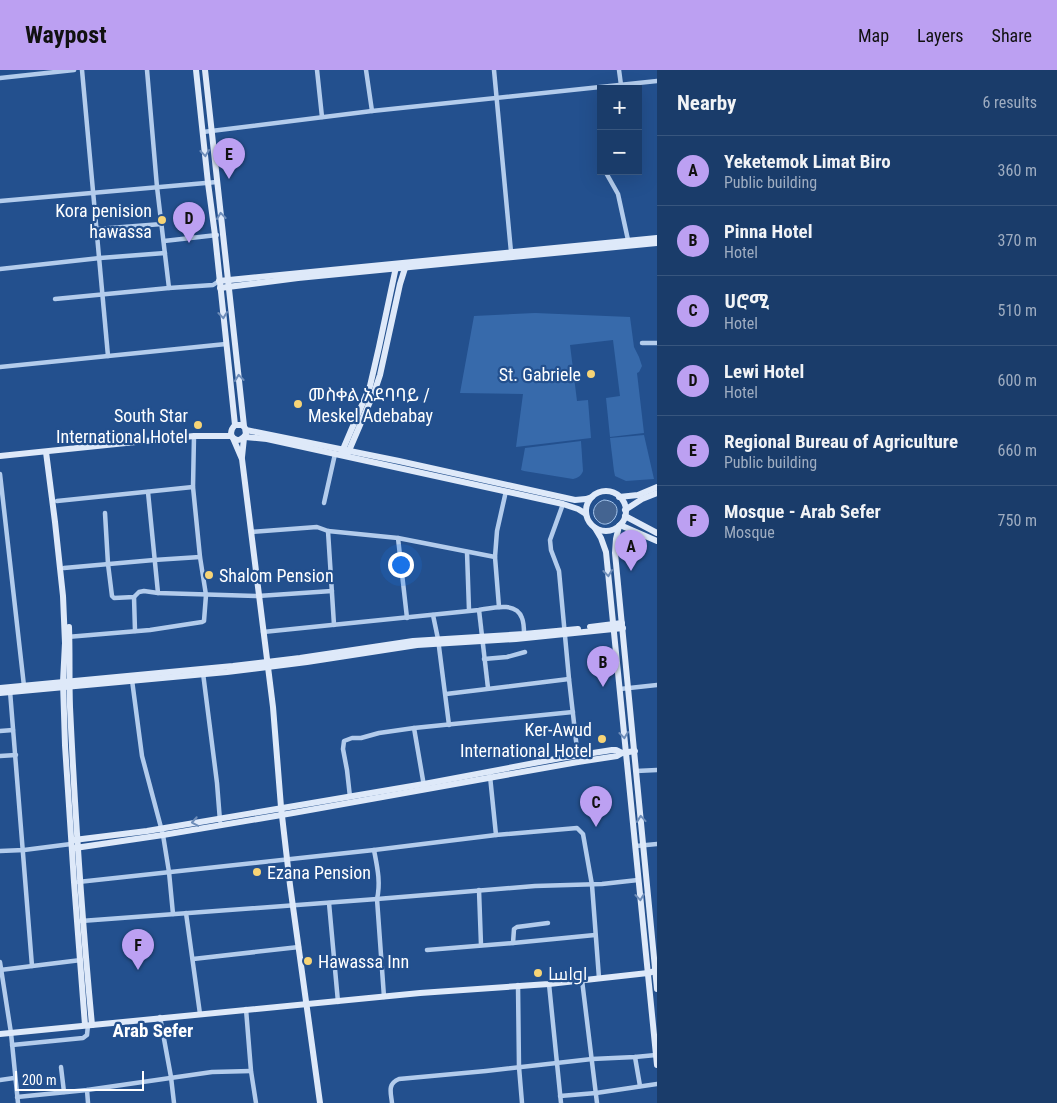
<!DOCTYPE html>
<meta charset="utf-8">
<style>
:root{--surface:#1a3c6a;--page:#234370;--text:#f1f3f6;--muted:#9fadc1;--line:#38567e;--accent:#bca0f2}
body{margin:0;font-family:"Roboto Condensed",Cairo,"Noto Sans Ethiopic",sans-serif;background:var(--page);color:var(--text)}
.controls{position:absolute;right:15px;top:15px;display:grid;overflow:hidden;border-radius:0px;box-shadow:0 5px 20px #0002}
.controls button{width:45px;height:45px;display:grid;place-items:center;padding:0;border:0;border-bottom:1px solid var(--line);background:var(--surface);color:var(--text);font:25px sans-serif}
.scale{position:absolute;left:15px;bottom:12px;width:129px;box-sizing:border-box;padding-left:5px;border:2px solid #fff;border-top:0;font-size:14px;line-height:18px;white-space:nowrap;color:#fff;-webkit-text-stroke:4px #23508e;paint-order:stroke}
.you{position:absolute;left:400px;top:494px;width:18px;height:18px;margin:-12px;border:4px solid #fff;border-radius:50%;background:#1a73e8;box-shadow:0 0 0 8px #1a73e833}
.badge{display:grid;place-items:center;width:32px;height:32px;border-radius:50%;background:var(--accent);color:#111;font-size:16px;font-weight:700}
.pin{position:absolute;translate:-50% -41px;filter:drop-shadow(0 1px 2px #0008)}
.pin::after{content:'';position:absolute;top:26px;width:18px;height:15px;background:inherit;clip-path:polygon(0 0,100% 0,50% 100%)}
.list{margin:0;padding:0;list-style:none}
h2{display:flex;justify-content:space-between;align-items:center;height:65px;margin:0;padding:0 20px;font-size:21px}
h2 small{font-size:16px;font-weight:400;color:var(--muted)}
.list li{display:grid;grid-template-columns:32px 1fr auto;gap:15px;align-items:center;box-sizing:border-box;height:70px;padding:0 20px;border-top:1px solid var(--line)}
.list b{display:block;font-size:19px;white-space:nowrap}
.list p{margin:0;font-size:16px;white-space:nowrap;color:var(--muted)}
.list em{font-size:16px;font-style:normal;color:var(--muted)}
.map{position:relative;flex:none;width:657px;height:1033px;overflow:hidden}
header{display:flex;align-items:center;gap:30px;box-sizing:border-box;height:70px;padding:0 25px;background:var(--accent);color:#111}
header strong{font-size:24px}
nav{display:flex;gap:28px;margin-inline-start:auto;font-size:18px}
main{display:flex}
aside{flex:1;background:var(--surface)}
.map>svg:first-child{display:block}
</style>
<header>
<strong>Waypost</strong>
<nav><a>Map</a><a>Layers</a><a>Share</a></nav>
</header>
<main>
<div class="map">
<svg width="657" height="1033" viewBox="0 0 657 1033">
<rect width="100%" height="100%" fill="#23508e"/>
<!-- green -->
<g fill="#376aab">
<polygon points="535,243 630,247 634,277 639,287 642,296 639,302 637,303 644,363 610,367 606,328 620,326 613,270 570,275 577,331 588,330 591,368 516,377 523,324 460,323 474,246"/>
<polygon points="644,365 654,409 626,411 615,406 614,401 610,368"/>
<path d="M581,371L583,401C581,406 578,408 573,409L524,401L521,400L525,378Z"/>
</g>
<!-- water -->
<path fill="#446491" stroke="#a7c6ec" d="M604,430C631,432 610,467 596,449C590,441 596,432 604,430Z"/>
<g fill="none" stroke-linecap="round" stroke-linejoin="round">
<!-- street -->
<g stroke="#b3ccec" stroke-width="4.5">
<polyline points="82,0 108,286"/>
<polyline points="147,0 157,117 169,218 213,215 219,211"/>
<polyline points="317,0 322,47"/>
<polyline points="366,0 372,41"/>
<polyline points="494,0 511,182"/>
<polyline points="619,0 621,15"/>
<polyline points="0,8 74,0"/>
<polyline points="203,62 372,41 657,11"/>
<polyline points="605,101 618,124 628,170"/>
<polyline points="0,131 217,112"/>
<polyline points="97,159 162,154"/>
<polyline points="164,171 217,165"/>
<polyline points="0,199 100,188 165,183"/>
<polyline points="55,229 169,218"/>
<polyline points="642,273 657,273"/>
<polyline points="0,297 226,274"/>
<polyline points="0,404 24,616"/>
<polyline points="148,422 158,523"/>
<polyline points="57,431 193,417"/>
<polyline points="324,433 335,384"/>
<polyline points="563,434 550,470 551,480 559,501 569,609 578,688"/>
<polyline points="105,443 108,494 112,526 114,528 134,527 139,522 144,521 158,523 258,526 332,521"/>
<polyline points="328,461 334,555"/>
<polyline points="251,462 317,457 328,461 398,468 495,487"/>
<polyline points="398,468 407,548"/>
<polyline points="467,482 469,540"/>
<polyline points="64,498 154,490 200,487"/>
<polyline points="134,527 135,561"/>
<polyline points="499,537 495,487 497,461 506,421"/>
<polyline points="479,540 488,618"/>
<polyline points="433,545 438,569 449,655"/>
<path d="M263,562L479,540C492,538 516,531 522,548C524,553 524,559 524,564"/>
<polyline points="67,567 150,560 202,552 204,551 206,525 200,487 193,417 194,366"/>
<polyline points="484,589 507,587 525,582"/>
<polyline points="203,603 217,713 220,751"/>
<polyline points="132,610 142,686 163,765 169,802 173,844"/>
<polyline points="620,619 657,615"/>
<polyline points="10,621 32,896"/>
<polyline points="446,624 569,609"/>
<polyline points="414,658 424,716"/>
<polyline points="0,661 13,660"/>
<polyline points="0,686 16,685"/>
<polyline points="636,701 657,700"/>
<polyline points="490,706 496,765"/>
<polyline points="350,727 347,700 343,679 344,671 352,668 361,668 379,663 414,658 573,642"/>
<polyline points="636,776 657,774"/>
<path d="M374,780C377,796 381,812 377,829L384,927"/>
<polyline points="0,781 24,780 71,774"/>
<polyline points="78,812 374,780 496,765 577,758 583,764 592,815 599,908"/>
<polyline points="479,820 481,875"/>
<polyline points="329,833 338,932"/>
<polyline points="186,843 200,944"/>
<polyline points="81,851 377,829 535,816 602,814 638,810"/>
<polyline points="513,873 514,859 517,857 548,853"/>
<polyline points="427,880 513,873 595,865"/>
<polyline points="193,889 299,877"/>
<polyline points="0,892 11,963 18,1033"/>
<polyline points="0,900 81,890"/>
<polyline points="582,910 597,1033"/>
<polyline points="549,914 561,1033"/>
<polyline points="518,915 519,997 522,1033"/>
<polyline points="246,939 251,1001 256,1033"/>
<polyline points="160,947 171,1007 174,1033"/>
<polyline points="12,975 83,968 87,965 88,955"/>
<polyline points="635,987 640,1016"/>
<polyline points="61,997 64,1022"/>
<polyline points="0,1010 14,1008"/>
<polyline points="87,1020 88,1033"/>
<polyline points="560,1026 596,1023 657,1014"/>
<polyline points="17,1027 87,1020 212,1002 251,1001"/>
<path d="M392,1033C391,1023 387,1014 399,1009L486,1001L592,989L635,987L656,985"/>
</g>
<!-- secondary -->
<g stroke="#dee9f9" stroke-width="6">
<path d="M196,0L208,113L215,165L235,355C224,366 239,377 246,364L245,358L242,355H235"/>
<polyline points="205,0 244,356"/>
<polyline points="219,211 657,168"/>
<polyline points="220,218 298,208 657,173"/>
<polyline points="246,360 399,391 575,430 586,429 592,427"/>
<polyline points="245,367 267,369 563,434 578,439 586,444"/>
<polyline points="233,368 242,389 273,637 281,737 290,815 320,1033"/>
<polyline points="46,382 55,452 63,526 65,573 63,612 65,675 74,812 85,955"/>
<polyline points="348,383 375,320 380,305 400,214 406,195"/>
<polyline points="341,384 370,316 379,277 396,197"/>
<polyline points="0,386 194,366 231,366"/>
<polyline points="242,387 244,368"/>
<circle cx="606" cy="441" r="20"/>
<polyline points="619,427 638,425 657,417"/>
<polyline points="625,440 642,429 657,423"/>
<polyline points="625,446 657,463"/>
<polyline points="620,455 657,471"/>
<polyline points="619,456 616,469 615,483 657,919"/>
<polyline points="595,458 601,468 606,482 657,995"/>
<path d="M69,557C70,583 69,610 70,637C75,743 82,849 92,955"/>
<polyline points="590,557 622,553"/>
<polyline points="0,618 233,596 300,588 413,571 524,564 578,559"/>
<polyline points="0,623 227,602 307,592 417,575 516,569 623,558"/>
<polyline points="74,770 147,761 424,714 561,688 612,680 616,680 622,683"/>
<polyline points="75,778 163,765 293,743 578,692 617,686 622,683 635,681"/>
<polyline points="0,964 420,923 549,914 648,903 655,901"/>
</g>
</g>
<!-- one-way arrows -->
<defs><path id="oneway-chevron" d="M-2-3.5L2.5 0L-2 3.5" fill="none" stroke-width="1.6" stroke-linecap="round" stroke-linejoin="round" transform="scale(1.25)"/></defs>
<g stroke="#6e8db9">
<use href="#oneway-chevron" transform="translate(205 83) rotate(84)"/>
<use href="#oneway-chevron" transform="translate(221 146) rotate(-96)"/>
<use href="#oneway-chevron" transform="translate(223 245) rotate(84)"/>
<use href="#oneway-chevron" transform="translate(239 308) rotate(-96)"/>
<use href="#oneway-chevron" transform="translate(608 503) rotate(84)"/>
<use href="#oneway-chevron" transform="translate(624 665) rotate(84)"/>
<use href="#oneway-chevron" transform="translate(641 749) rotate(-95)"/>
<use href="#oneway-chevron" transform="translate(195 752) rotate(170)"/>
<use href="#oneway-chevron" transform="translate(640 827) rotate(84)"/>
</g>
<!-- markers -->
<g fill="#f7d476" stroke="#23508e" stroke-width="2">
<circle cx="162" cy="150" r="5"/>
<circle cx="591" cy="304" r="5"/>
<circle cx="298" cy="334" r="5"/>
<circle cx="198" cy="355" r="5"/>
<circle cx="209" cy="505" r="5"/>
<circle cx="602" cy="669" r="5"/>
<circle cx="257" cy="802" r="5"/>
<circle cx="308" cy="891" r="5"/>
<circle cx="538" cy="903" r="5"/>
</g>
<g text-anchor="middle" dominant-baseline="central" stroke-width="4.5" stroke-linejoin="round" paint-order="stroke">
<!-- poi labels -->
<g font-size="18" fill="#fff" stroke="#23508e" text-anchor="start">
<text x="152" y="140" text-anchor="end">Kora penision<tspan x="152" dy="21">hawassa</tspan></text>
<text x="581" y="304" text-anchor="end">St. Gabriele</text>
<text x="308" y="324">መስቀል አደባባይ /<tspan x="308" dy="21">Meskel Adebabay</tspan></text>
<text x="188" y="345" text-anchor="end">South Star<tspan x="188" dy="21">International Hotel</tspan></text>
<text x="219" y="505">Shalom Pension</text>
<text x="592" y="659" text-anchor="end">Ker-Awud<tspan x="592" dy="21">International Hotel</tspan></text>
<text x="267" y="802">Ezana Pension</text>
<text x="318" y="891">Hawassa Inn</text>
<text x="548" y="903">اواسا</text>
</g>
<!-- neighbourhood labels -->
<g font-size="19" font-weight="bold" fill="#fff" stroke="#23508e">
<text x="153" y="960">Arab Sefer</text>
</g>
</g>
</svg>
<div class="controls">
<button>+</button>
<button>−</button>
</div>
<div class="scale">200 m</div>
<div class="you"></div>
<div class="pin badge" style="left:631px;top:501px">A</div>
<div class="pin badge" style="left:603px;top:617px">B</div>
<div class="pin badge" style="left:596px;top:757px">C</div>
<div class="pin badge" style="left:189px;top:173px">D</div>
<div class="pin badge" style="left:229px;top:109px">E</div>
<div class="pin badge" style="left:138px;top:900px">F</div>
</div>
<aside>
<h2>Nearby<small>6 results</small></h2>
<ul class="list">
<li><span class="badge">A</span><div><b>Yeketemok Limat Biro</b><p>Public building</p></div><em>360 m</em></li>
<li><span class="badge">B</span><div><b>Pinna Hotel</b><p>Hotel</p></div><em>370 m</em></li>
<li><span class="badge">C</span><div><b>ሀሮሚ</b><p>Hotel</p></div><em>510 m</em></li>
<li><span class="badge">D</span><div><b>Lewi Hotel</b><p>Hotel</p></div><em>600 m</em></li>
<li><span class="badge">E</span><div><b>Regional Bureau of Agriculture</b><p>Public building</p></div><em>660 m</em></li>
<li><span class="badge">F</span><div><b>Mosque - Arab Sefer</b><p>Mosque</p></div><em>750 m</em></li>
</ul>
</aside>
</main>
